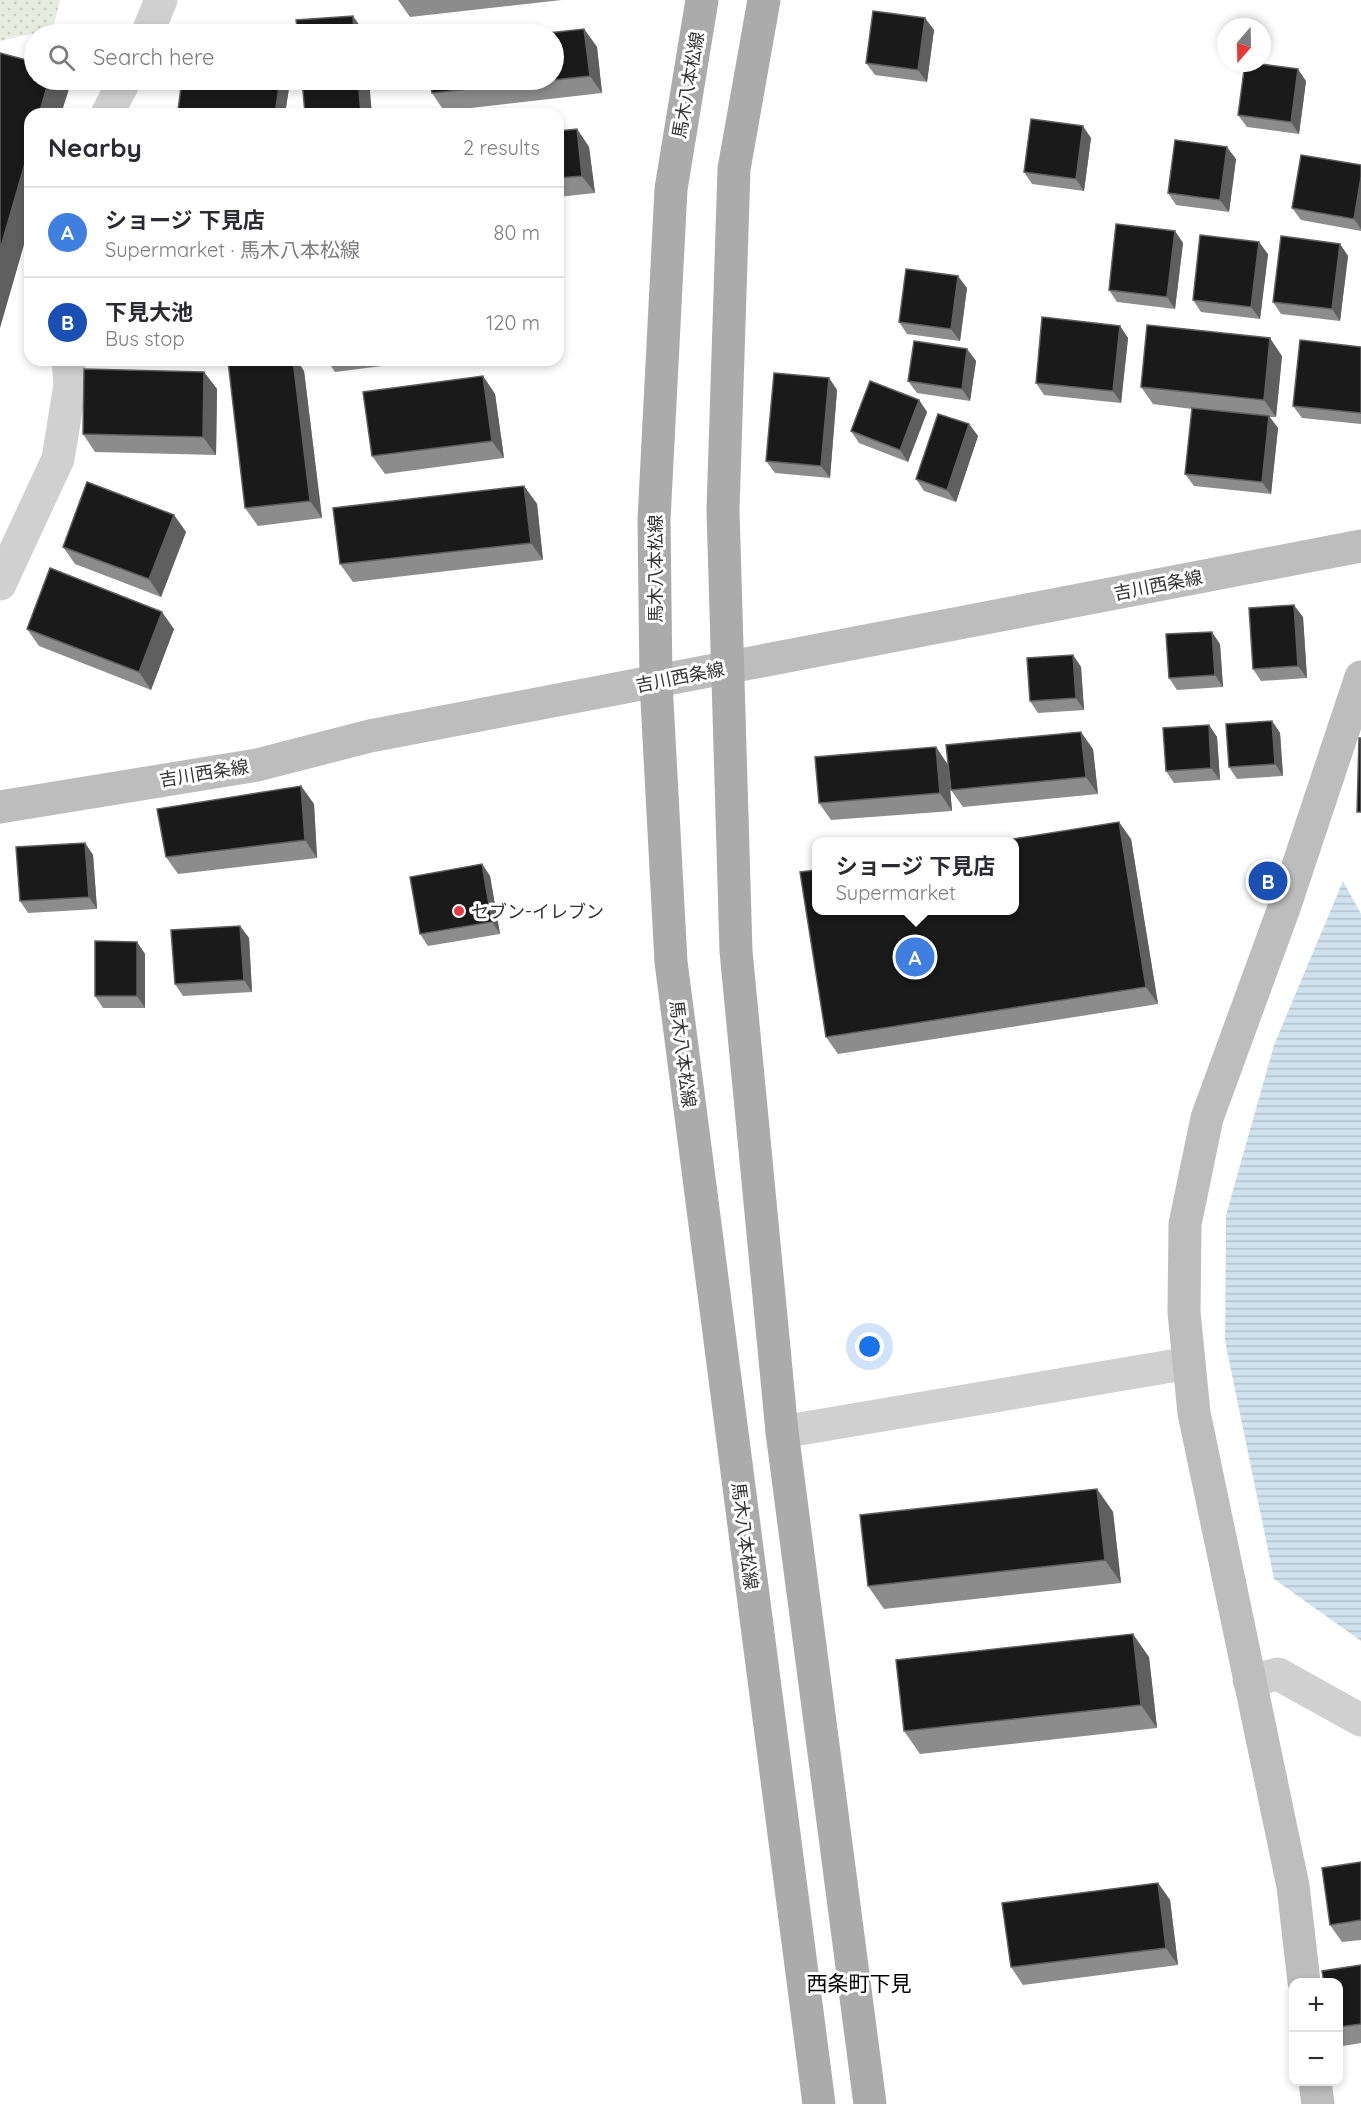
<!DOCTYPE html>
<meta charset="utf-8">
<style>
:root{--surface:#fff;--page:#f7f7f7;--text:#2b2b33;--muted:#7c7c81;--line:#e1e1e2;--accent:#e63946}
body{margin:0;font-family:Quicksand,"Noto Sans JP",sans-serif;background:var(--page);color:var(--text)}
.controls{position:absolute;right:18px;bottom:18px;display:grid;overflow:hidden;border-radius:12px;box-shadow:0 3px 9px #0003}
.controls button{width:54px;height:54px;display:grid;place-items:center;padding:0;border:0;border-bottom:2px solid var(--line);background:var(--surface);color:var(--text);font:30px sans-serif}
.compass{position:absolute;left:1217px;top:18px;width:54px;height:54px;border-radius:50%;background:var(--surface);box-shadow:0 3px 9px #0003;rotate:200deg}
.you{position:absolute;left:870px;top:1347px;width:21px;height:21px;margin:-15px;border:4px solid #fff;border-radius:50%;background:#1a73e8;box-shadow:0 0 0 9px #1a73e833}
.badge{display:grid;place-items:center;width:39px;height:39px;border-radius:50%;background:var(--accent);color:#fff;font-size:20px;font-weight:700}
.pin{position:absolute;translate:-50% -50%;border:3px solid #fff;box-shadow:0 2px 6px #0006}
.popup{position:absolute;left:812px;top:837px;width:207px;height:78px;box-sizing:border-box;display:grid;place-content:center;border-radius:12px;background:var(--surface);filter:drop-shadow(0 2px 4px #0005);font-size:20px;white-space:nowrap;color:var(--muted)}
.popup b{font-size:22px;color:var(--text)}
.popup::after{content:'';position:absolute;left:50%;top:100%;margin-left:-12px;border:12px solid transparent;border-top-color:var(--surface)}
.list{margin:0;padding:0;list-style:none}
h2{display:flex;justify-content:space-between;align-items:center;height:78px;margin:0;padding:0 24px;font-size:26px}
h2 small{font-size:20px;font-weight:400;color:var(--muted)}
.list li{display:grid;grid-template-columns:39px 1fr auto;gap:18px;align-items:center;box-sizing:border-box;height:90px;padding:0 24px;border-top:2px solid var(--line)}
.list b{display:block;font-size:22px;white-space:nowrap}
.list p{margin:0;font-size:20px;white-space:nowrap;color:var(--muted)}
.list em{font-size:20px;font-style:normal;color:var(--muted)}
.icon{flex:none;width:33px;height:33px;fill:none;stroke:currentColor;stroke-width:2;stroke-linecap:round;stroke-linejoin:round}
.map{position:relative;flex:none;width:1361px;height:2104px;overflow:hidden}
.search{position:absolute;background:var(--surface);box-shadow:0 3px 9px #0003;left:24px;top:24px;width:540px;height:66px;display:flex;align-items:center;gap:15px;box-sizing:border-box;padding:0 21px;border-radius:33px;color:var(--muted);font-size:22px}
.panel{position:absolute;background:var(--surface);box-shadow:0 3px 9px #0003;left:24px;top:108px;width:540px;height:258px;border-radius:18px}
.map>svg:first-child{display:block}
</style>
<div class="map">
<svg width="1361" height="2104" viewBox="0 0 1361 2104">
<defs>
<pattern id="park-dots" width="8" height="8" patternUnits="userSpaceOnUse" patternTransform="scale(1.5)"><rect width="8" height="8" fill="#e6ecdf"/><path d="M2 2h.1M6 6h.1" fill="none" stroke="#c6cbc0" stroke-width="1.8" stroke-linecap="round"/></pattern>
<pattern id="water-rules" width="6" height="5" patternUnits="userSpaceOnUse" patternTransform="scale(1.5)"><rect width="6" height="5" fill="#cfe2ee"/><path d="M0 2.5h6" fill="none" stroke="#b2c2cd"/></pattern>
</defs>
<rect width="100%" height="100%" fill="#fff"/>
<!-- park -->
<polygon fill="url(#park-dots)" points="0,0 60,0 53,29 0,41"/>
<!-- water -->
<polygon fill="url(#water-rules)" points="1343,881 1361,914 1361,1641 1274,1579 1225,1341 1226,1215 1274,1045"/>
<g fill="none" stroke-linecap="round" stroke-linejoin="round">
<!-- street -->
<g stroke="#d0d0d0" stroke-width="33">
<polyline points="147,34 161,0"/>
<polyline points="107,114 125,80"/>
<polyline points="0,584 58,459 70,385 68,360"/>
<polyline points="782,1432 1189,1363"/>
<polyline points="1249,1681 1278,1674 1361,1720"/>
</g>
<!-- secondary -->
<g stroke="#bdbdbd" stroke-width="33">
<polyline points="0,807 257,765 370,736 1361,546"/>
<polyline points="1304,1982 1293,1886 1194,1413 1184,1312 1185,1224 1207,1118 1284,908 1361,677"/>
<polyline points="1315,2082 1318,2104"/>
</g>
<!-- primary -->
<g stroke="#ababab" stroke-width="33">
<polyline points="702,0 671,189 654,520 656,682 671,962 819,2104"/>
<polyline points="764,0 734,169 723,510 736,951 782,1432 870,2104"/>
</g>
</g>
<!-- wall -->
<g fill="#8c8c8c">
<polygon points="398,0 562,0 410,17"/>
<polygon points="925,18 934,30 927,82 875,75 866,63"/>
<polygon points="584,29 597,47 602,93 444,111 432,93"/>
<polygon points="1306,81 1299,134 1247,127 1238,115"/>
<polygon points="289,88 285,114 181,114 178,110"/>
<polygon points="577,129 589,147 595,193 558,197 558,131"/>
<polygon points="1091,138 1084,191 1032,184 1024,172"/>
<polygon points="1236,159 1229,212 1176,205 1168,193"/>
<polygon points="1361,165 1361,231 1301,220 1292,208"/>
<polygon points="1175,231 1183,243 1175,309 1117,302 1109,290"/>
<polygon points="1340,244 1348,256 1340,321 1281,314 1273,302"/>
<polygon points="1268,254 1260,319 1201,312 1193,300"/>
<polygon points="967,288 960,341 907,334 899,322"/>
<polygon points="1120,326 1128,338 1121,403 1044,395 1036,383"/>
<polygon points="1361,347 1361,424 1302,418 1293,406"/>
<polygon points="967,349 976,361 970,401 917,393 908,381"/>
<polygon points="1282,356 1276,417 1269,417 1278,428 1271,494 1194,486 1185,474 1192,409 1153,404 1141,387"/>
<polygon points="327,360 405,360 405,363 335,372"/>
<polygon points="304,371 322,518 258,526 245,508"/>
<polygon points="204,372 217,389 216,455 95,452 83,434"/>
<polygon points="483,376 495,394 504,458 385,474 372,456"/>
<polygon points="829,378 837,390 830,478 775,473 766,461"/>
<polygon points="919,400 927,412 908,462 859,443 851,431"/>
<polygon points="969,424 978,436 956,502 924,491 916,479"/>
<polygon points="524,486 537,504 543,560 353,582 340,564"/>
<polygon points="174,515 186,532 161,597 75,564 63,547"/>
<polygon points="1303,617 1307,678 1261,681 1253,669"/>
<polygon points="27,629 174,629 151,690 39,646"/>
<polygon points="1220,644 1223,687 1177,690 1169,678"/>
<polygon points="1073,655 1081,667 1084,710 1038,713 1030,701"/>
<polygon points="1272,721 1280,733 1283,776 1237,779 1229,767"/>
<polygon points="1209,725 1217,737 1220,780 1174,783 1166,771"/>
<polygon points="936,747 948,765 952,811 831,820 819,803"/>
<polygon points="1093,749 1098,794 963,807 951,790"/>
<polygon points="301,786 314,804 317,858 178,874 166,857"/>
<polygon points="1131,839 1158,1004 838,1054 826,1037"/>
<polygon points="85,843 93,855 97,909 28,913 20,901"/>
<polygon points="482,864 490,876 500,934 428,946 420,934"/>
<polygon points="240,926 249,938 252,992 183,996 175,984"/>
<polygon points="137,942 145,954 145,1008 103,1008 95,996"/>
<polygon points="1097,1489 1113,1512 1121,1583 884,1609 868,1586"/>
<polygon points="1149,1657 1157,1728 920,1754 904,1731"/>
<polygon points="1361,1862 1361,1940 1342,1942 1330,1925"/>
<polygon points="1158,1883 1170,1900 1178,1965 1023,1985 1011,1967"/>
<polygon points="1361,1965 1361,2043 1343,2046 1338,2040 1338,1983"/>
</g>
<!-- shaded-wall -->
<g fill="#5f5f5f">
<polygon points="353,16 365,33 365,34 354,34"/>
<polygon points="925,18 934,30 927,82 918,70"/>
<polygon points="584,29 597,47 602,93 590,76"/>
<polygon points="1298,69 1306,81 1299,134 1291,122"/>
<polygon points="49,80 62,80 69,89 61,114 39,114"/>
<polygon points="280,80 283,80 289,88 285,114 275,114"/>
<polygon points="358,80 369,80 372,114 361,114"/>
<polygon points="1083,126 1091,138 1084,191 1076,179"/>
<polygon points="577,129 589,147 595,193 582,176"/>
<polygon points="30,146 30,224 0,328 0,250"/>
<polygon points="1227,147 1236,159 1229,212 1220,200"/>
<polygon points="1361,177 1361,229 1354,219"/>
<polygon points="1175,231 1183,243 1175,309 1167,297"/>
<polygon points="1259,242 1268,254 1260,319 1251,307"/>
<polygon points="1340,244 1348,256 1340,321 1332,309"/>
<polygon points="958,276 967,288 960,341 951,329"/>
<polygon points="1120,326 1128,338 1121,403 1113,391"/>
<polygon points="1270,338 1282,356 1276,417 1264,400"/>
<polygon points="967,349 976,361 970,401 962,389"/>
<polygon points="293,360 297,360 304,371 322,518 310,501"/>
<polygon points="204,372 217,389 216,455 203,437"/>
<polygon points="483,376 495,394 504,458 492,441"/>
<polygon points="829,378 837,390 830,478 821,466"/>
<polygon points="919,400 927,412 908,462 900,450"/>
<polygon points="1269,416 1278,428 1271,494 1262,482"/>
<polygon points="969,424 978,436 956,502 947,490"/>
<polygon points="524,486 537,504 543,560 531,543"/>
<polygon points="174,515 186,532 161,597 149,579"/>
<polygon points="1294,605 1303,617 1307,678 1298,666"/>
<polygon points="162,612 174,629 151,690 139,672"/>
<polygon points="1212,632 1220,644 1223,687 1215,675"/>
<polygon points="1073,655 1081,667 1084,710 1076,698"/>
<polygon points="1272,721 1280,733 1283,776 1275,764"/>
<polygon points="1209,725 1217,737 1220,780 1211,768"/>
<polygon points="1081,732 1093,749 1098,794 1086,777"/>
<polygon points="936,747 948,765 952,811 940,793"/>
<polygon points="301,786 314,804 317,858 305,840"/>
<polygon points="1119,822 1131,839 1158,1004 1146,987"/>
<polygon points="85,843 93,855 97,909 89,897"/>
<polygon points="482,864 490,876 500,934 492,922"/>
<polygon points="240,926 249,938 252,992 244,980"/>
<polygon points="137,942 145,954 145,1008 137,996"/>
<polygon points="1097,1489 1113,1512 1121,1583 1105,1560"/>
<polygon points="1133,1634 1149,1657 1157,1728 1141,1705"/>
<polygon points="1158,1883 1170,1900 1178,1965 1166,1948"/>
</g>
<!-- building -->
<g fill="#1a1a1a" stroke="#5f5f5f" stroke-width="1.5">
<polygon points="873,11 925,18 918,70 866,63"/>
<polygon points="353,16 354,34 298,34 296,20"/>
<polygon points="584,29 590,76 432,93 430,80 554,80 554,34 538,34"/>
<polygon points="0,53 34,62 34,80 49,80 39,114 30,114 30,146 0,250"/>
<polygon points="1245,63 1254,63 1298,69 1291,122 1238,115"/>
<polygon points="182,80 280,80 275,114 207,114 178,110"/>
<polygon points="302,80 358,80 361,114 305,114"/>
<polygon points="1031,119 1083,126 1076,179 1024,172"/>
<polygon points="577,129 582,176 558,178 558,131"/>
<polygon points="1175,140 1227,147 1220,200 1168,193"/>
<polygon points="1301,155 1361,165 1361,177 1354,219 1292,208"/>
<polygon points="1116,224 1175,231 1167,297 1109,290"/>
<polygon points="1200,235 1259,242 1251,307 1193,300"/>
<polygon points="1281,236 1340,244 1332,309 1273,302"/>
<polygon points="906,269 958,276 951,329 899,322"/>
<polygon points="1042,317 1120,326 1113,391 1036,383"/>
<polygon points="1147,325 1270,338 1264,400 1141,387"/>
<polygon points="1300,340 1361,347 1361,413 1293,406"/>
<polygon points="914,341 967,349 962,389 908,381"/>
<polygon points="236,360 293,360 310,501 245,508 228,361"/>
<polygon points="84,369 204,372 203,437 83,434"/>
<polygon points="774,373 829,378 821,466 766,461"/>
<polygon points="483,376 492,441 372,456 363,392"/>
<polygon points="870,381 919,400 900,450 851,431"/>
<polygon points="1192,408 1269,416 1262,482 1185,474"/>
<polygon points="938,414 969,424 947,490 916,479"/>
<polygon points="87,482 174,515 149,579 63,547"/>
<polygon points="524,486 531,543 340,564 333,508"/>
<polygon points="50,568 162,612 139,672 27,629"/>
<polygon points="1294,605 1298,666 1253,669 1249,608"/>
<polygon points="1212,632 1215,675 1169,678 1166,634"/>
<polygon points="1073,655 1076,698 1030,701 1027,658"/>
<polygon points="1272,721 1275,764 1229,767 1226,724"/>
<polygon points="1209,725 1211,768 1166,771 1163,728"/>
<polygon points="1081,732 1086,777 951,790 946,745"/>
<polygon points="1359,738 1361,738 1361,812 1357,812"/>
<polygon points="936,747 940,793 819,803 815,757"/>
<polygon points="301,786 305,840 166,857 157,809"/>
<polygon points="1119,822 1146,987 826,1037 800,872 816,870 816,910 1014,910 1014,842 995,842"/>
<polygon points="85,843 89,897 20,901 16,847"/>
<polygon points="482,864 492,922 420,934 410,877"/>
<polygon points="240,926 244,980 175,984 171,930"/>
<polygon points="95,941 137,942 137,996 95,996"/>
<polygon points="1097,1489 1105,1560 868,1586 860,1515"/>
<polygon points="1133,1634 1141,1705 904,1731 896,1660"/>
<polygon points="1361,1862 1361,1920 1330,1925 1322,1868"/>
<polygon points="1158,1883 1166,1948 1011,1967 1002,1903"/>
<polygon points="1361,1965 1361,2024 1338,2027 1338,1983 1324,1983 1322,1971"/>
</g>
<!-- markers -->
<circle fill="#e63946" stroke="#fff" stroke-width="2" cx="459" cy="911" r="6"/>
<g text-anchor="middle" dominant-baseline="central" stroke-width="6" stroke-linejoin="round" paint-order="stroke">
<!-- street labels -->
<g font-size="18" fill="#333" stroke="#fff">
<text transform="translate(688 85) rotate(-80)">馬木八本松線</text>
<text transform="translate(655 569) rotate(-90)">馬木八本松線</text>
<text transform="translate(1158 585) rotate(-11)">吉川西条線</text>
<text transform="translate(680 677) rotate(-11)">吉川西条線</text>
<text transform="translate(204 773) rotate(-9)">吉川西条線</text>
<text transform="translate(683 1054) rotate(83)">馬木八本松線</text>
<text transform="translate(745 1536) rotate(83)">馬木八本松線</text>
</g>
<!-- poi labels -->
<g font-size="18" fill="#333" stroke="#fff" text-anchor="start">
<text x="471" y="911">セブン-イレブン</text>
</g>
<!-- quarter labels -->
<g font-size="21" fill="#000" stroke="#fff">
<text x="859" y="1983">西条町下見</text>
</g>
</g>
</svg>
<div class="controls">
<button>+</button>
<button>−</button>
</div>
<svg class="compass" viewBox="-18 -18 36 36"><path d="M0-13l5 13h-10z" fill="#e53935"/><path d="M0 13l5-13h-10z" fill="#7c7c81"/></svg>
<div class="you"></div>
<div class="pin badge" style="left:915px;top:957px;background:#3f7fe0">A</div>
<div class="popup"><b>ショージ 下見店</b>Supermarket</div>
<div class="pin badge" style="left:1268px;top:881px;background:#1a4fb4">B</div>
<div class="search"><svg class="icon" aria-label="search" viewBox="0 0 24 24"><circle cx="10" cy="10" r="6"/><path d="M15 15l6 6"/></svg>Search here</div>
<section class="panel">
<h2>Nearby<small>2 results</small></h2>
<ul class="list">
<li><span class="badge" style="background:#3f7fe0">A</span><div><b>ショージ 下見店</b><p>Supermarket · 馬木八本松線</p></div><em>80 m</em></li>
<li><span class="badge" style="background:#1a4fb4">B</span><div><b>下見大池</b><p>Bus stop</p></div><em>120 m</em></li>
</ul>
</section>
</div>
